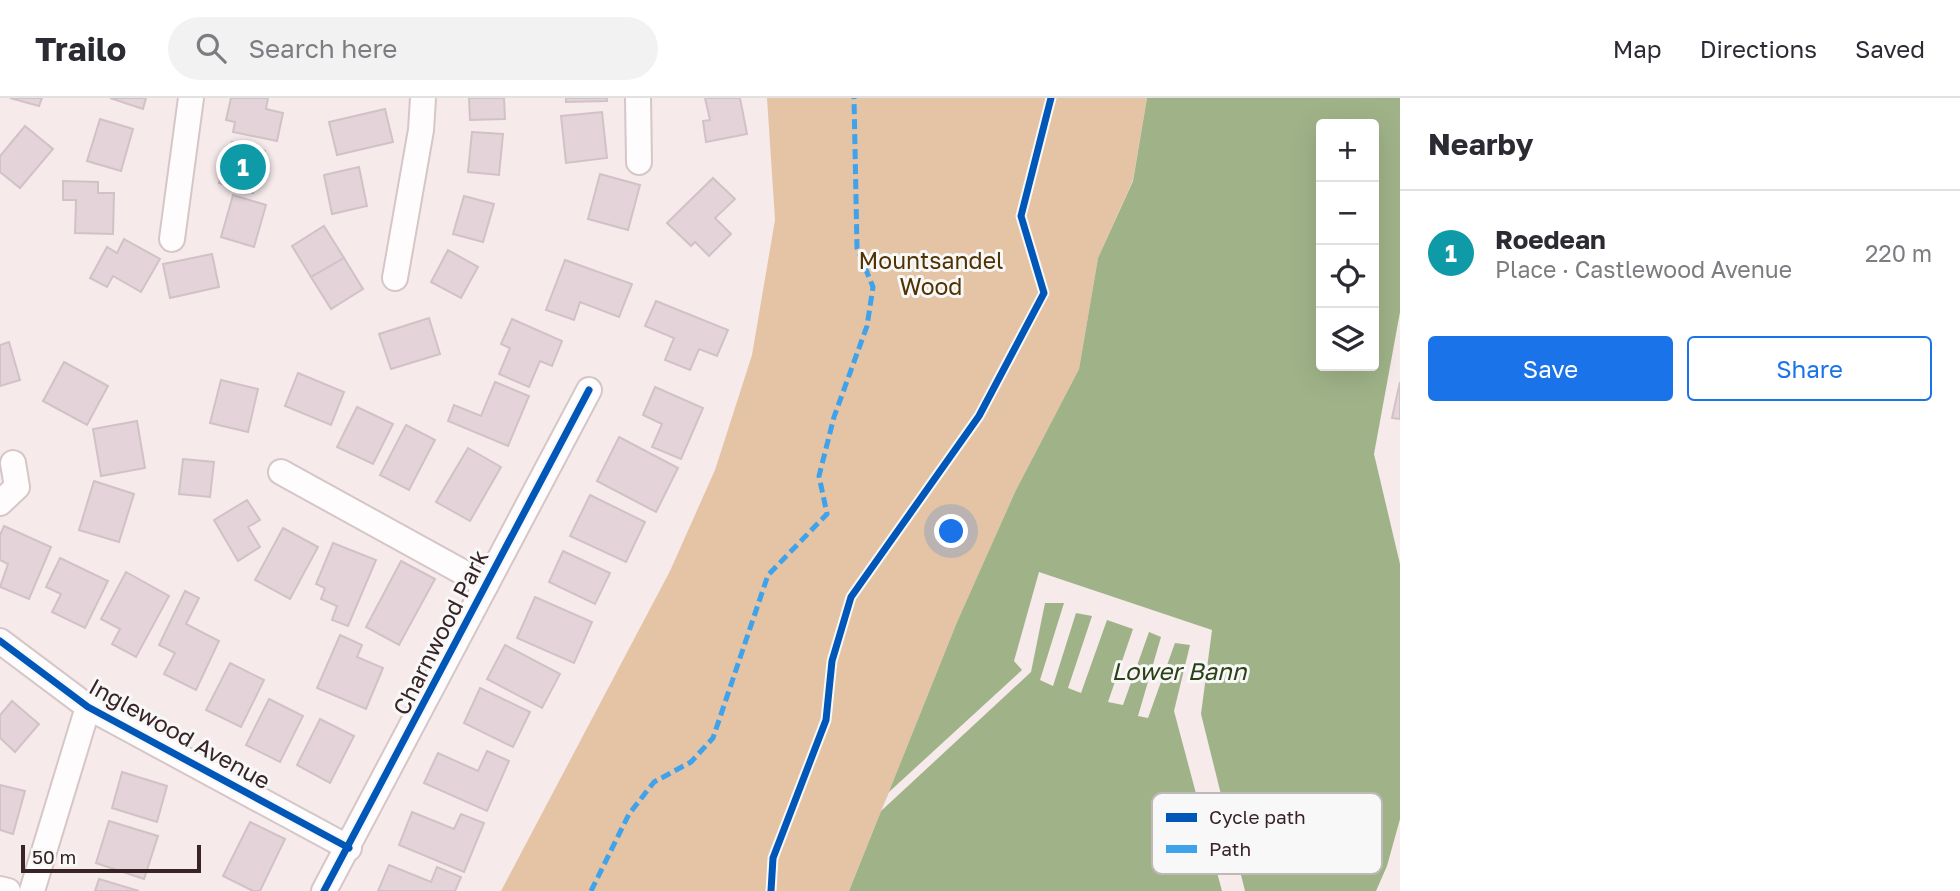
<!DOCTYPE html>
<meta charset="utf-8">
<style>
:root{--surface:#fff;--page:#f2f2f3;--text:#2b2b33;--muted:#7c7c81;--line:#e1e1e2;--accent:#1a73e8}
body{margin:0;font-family:"Golos Text",sans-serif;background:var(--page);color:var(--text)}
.controls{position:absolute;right:21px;top:21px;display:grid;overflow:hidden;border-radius:7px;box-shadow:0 7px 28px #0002}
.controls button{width:63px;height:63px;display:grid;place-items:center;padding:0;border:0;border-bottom:2px solid var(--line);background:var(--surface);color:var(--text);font:35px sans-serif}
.scale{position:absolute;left:21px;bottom:18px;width:180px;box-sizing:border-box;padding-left:7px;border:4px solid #382326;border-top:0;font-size:19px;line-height:24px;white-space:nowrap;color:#382326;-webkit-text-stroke:5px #f8f8f8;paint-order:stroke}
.you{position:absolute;left:952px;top:434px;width:24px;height:24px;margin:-18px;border:5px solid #fff;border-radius:50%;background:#1a73e8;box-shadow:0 0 0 10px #1a73e833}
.badge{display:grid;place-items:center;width:46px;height:46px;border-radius:50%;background:var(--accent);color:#fff;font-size:23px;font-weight:700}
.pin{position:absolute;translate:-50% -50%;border:4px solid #fff;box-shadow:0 2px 7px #0006}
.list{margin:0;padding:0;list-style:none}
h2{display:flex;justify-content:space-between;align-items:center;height:91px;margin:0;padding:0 28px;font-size:30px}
h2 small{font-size:23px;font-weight:400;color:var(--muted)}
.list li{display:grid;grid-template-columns:46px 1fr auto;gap:21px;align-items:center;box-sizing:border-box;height:126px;padding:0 28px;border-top:2px solid var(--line)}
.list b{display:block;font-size:26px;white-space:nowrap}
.list p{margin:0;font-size:23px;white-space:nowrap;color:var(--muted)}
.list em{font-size:23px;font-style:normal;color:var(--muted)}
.actions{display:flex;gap:14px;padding:21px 28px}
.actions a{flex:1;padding:16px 0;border:2px solid var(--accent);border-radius:7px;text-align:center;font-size:24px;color:var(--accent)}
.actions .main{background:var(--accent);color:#fff}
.icon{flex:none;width:38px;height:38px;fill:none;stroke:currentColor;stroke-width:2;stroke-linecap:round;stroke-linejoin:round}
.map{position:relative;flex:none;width:1400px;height:793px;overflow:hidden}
header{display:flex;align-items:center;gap:42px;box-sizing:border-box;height:98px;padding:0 35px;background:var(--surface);border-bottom:2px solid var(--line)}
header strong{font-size:33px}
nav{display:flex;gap:38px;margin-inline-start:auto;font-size:24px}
.search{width:490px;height:63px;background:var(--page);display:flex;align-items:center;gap:18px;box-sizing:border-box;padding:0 24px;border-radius:38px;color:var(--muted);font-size:26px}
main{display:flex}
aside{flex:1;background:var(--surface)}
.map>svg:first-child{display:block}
</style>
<header>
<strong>Trailo</strong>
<div class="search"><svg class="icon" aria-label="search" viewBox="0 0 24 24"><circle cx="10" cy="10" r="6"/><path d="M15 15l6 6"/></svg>Search here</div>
<nav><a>Map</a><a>Directions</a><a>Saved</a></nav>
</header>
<main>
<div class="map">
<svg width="1400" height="793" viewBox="0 0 1400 793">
<rect width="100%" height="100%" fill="#f6eaeb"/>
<!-- forest -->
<polygon fill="#e4c4a5" points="767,0 1147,0 1133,82 1098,160 1079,271 1015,394 957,524 849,793 501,793 670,473 715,372 752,257 775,122"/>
<!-- water -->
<path fill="#a0b388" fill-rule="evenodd" d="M1147,0H1400V214L1374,356L1400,466V721L1387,768L1376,793H849L957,524L1015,394L1079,271L1098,160L1133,83ZM1321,26H1374V268H1321Z"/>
<!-- pier -->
<polygon fill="#f6eaeb" points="1039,474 1212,532 1201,616 1245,793 1222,793 1174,613 1190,547 1175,545 1148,620 1138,618 1161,539 1149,534 1123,607 1108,604 1133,531 1107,522 1081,595 1068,590 1092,518 1076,515 1053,588 1040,582 1064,505 1045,505 1031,574 881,713 889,694 1022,572 1014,563"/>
<!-- building -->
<g fill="#e4d3d9" stroke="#d1c2c7" stroke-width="2">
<polygon points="10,0 42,0 39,8"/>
<polygon points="110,0 146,0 143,11"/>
<polygon points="231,0 268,0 266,11 283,15 277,43 233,34 235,24 226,22"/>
<polygon points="469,0 504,0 505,21 470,22"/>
<polygon points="566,0 607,0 607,3 566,4"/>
<polygon points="705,0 740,0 747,36 706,44 703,23 710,22"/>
<polygon points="385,11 393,44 337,57 329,24"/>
<polygon points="602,14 607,60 566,65 561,18"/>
<polygon points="100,21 133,31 121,73 87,63"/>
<polygon points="25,28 53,51 20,90 0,74 0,58"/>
<polygon points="472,34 503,36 499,77 468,74"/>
<polygon points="232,44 265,53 253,95 219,85"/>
<polygon points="359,69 367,108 332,116 324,77"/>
<polygon points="600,76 640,87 628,132 588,121"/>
<polygon points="713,80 735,101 715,120 731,136 709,158 695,144 691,148 667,125"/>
<polygon points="63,83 98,84 98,95 114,95 113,136 75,135 76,102 63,102"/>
<polygon points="233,97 266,107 254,149 221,139"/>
<polygon points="464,98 494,106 483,144 453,136"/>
<polygon points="324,128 344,160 311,179 292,148"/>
<polygon points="124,141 160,161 141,194 113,178 107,189 90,180 107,149 117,155"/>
<polygon points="448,152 478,169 461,200 431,184"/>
<polygon points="212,156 219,189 170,200 163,166"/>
<polygon points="344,160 363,191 331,211 311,179"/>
<polygon points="565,162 632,186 619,219 580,204 574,222 546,212"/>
<polygon points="656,203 728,232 717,258 699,251 690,272 665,262 674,240 645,228"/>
<polygon points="429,220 440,256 391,271 379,236"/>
<polygon points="512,221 562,243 552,268 540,263 529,289 499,276 510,250 501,246"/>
<polygon points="9,244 20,282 0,288 0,247"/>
<polygon points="64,264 108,288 87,327 43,303"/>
<polygon points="298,275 344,294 331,327 285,308"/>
<polygon points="221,282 258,291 248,334 210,325"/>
<polygon points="495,284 529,298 508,348 448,323 454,307 481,318"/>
<polygon points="1400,284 1400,321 1392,320"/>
<polygon points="655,289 703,310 681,361 652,349 662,326 643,317"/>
<polygon points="357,309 393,326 373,366 337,349"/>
<polygon points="137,323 145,370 101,378 93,331"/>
<polygon points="406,327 435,342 409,392 380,377"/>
<polygon points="619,339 678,370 656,414 597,383"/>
<polygon points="468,350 501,369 470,423 436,404"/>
<polygon points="183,361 214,364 210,399 179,396"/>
<polygon points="94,383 134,396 119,444 79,432"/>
<polygon points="590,397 645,424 626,464 570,438"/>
<polygon points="247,402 260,422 248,429 260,449 238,463 214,422"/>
<polygon points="4,428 51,449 29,501 0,489 8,466 0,462 0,437"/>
<polygon points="283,430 318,449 290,501 255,482"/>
<polygon points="333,445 376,462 348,528 332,522 337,508 321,501 325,490 316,486"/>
<polygon points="563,453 610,475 595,506 549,484"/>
<polygon points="60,460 108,483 85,530 52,514 61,496 46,489"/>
<polygon points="401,463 435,481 399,547 366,529"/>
<polygon points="126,474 169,498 136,559 112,546 120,531 101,521"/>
<polygon points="185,493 199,500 186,526 219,543 196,592 164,576 175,555 159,547"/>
<polygon points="535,499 592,524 574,565 517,540"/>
<polygon points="340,537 362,547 357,559 383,570 366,611 317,590"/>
<polygon points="505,547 560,576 542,610 487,581"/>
<polygon points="230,565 264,582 241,629 206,612"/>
<polygon points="480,590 530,614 513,649 464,625"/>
<polygon points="269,601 303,618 280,664 246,647"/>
<polygon points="12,603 39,626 15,654 0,640 0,617"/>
<polygon points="320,621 354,638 330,685 297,667"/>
<polygon points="487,653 509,663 487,713 424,685 438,655 478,673"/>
<polygon points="122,674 167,688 157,724 112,710"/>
<polygon points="0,687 25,693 13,736 0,732"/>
<polygon points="412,714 454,731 461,716 484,725 464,774 399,747"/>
<polygon points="109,723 158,738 144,781 96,765"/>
<polygon points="250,724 285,741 260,793 253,793 223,778"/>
<polygon points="389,767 431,784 437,769 461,779 455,793 378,793"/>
<polygon points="99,781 139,793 95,793"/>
</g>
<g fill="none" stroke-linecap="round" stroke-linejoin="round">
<defs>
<g id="minor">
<polyline points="638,0 639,64"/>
<polyline points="172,141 191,0"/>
<polyline points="395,180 421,32 423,0"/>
<polyline points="281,374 486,487"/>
<polyline points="0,405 17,389 13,365"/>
<polyline points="0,543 88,609 349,750"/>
<polyline points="0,791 8,793"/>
<polyline points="32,793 88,609"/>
<polyline points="324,793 589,292"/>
</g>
</defs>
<!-- minor casing -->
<use href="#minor" stroke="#d6c6c8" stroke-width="28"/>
<!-- minor -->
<use href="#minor" stroke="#fefcfc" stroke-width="24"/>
<!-- quiet -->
<polyline stroke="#3fa2eb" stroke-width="5" stroke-dasharray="10 5" stroke-linecap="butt" points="591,793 629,716 654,684 691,664 713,640 768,477 827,416 819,378 834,319 867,228 873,189 857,150 854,0"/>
<defs>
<g id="cycleway">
<polyline points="0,543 88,609 349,750"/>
<polyline points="324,793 589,292"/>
<polyline points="771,793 773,760 826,622 832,563 851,499 979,318 1044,195 1021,118 1051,0"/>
</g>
</defs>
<!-- cycleway casing -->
<use href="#cycleway" stroke="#f8f8f8" stroke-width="11"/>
<!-- cycleway -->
<use href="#cycleway" stroke="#0057b8" stroke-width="7"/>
</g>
<g text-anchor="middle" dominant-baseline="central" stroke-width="6" stroke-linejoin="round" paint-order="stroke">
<!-- park labels -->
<g font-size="23" fill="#513201" stroke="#f8f8f8">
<text x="931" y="162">Mountsandel<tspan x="931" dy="26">Wood</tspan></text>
</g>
<!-- street labels -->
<g font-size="23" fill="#382326" stroke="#f8f8f8">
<text transform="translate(440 534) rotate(-63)">Charnwood Park</text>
<text transform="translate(180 635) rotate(29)">Inglewood Avenue</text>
</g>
<!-- water labels -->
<g font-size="24" font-style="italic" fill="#2b4114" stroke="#f8f8f8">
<text x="1179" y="572">Lower Bann</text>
</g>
</g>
<!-- legend -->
<rect x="1152" y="695" width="230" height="81" rx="10" fill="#f8f8f8" stroke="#beb8b9" stroke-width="2"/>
<rect x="1166" y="715" width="31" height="9" fill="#0057b8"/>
<rect x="1166" y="747" width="31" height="8" fill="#3fa2eb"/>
<g font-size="19" fill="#382326">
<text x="1209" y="726">Cycle path</text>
<text x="1209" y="758">Path</text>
</g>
</svg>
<div class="controls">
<button>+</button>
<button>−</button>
<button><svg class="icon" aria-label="locate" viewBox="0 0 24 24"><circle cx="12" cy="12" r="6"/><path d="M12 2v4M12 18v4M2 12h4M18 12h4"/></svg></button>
<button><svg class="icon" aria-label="layers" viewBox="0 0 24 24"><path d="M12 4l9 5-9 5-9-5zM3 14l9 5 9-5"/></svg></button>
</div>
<div class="scale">50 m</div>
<div class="you"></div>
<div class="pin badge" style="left:243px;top:69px;background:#0f9aa8">1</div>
</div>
<aside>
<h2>Nearby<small></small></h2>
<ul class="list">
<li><span class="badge" style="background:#0f9aa8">1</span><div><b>Roedean</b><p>Place · Castlewood Avenue</p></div><em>220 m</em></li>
</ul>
<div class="actions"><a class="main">Save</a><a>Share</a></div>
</aside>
</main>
